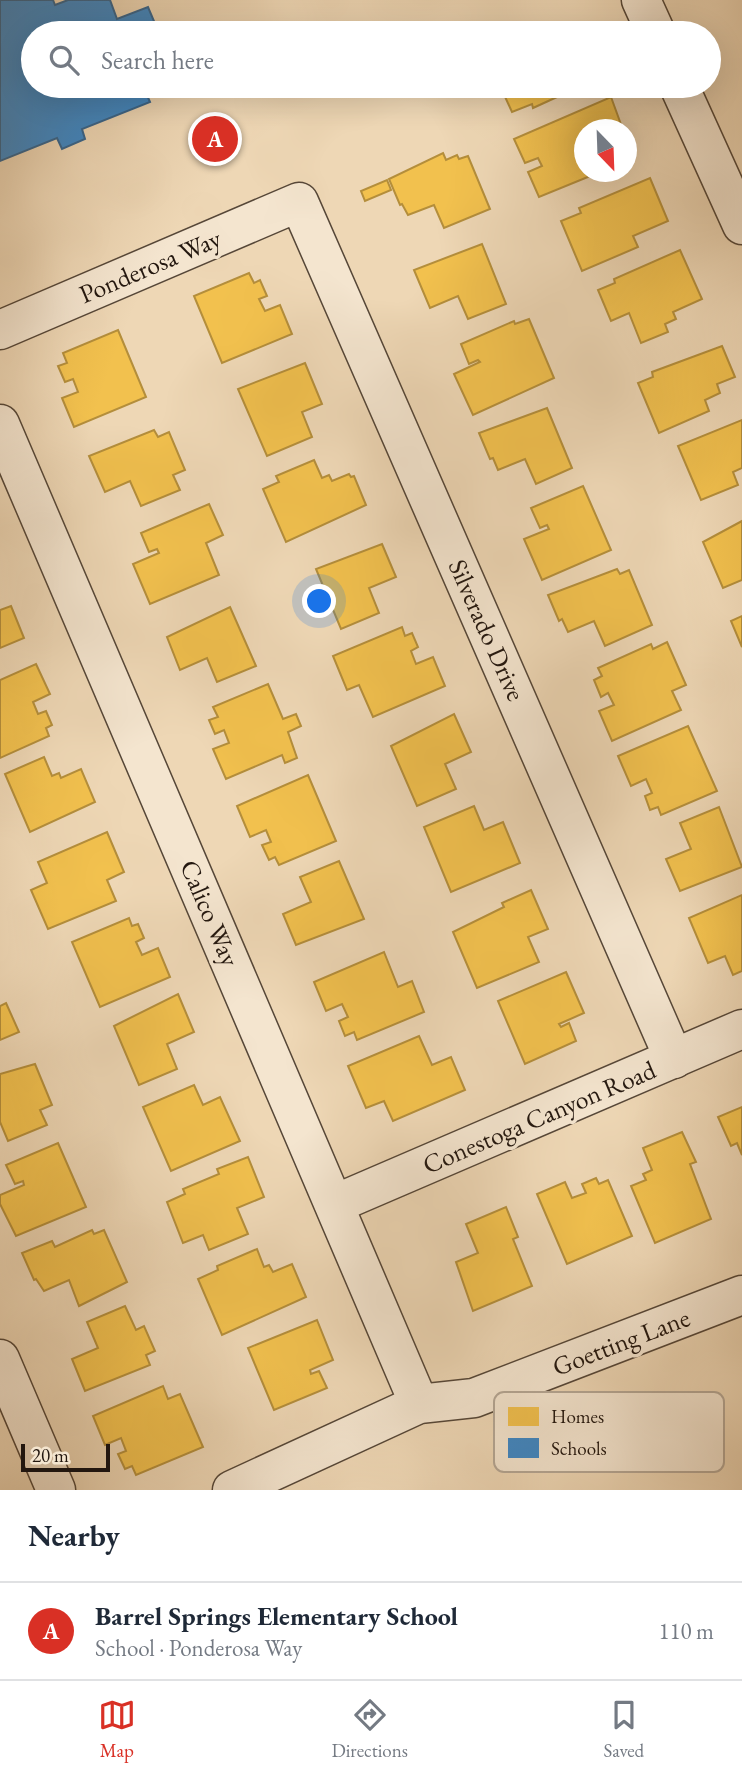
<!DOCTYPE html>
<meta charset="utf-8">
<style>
:root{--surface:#fff;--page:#f2f2f3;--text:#1f2937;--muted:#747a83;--line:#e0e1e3;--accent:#d93025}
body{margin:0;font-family:"EB Garamond",serif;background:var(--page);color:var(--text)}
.compass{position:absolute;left:574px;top:119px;width:63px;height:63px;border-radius:50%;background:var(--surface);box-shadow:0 7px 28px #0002;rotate:157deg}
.scale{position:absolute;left:21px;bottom:18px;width:89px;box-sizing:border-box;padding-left:7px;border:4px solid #23170f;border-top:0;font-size:19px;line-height:24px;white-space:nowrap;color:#23170f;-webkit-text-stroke:5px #f4e5cf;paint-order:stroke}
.you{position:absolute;left:320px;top:602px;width:24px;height:24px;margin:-18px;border:5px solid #fff;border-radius:50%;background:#1a73e8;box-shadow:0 0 0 10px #1a73e833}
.badge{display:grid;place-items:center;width:46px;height:46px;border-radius:50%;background:var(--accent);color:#fff;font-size:23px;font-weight:700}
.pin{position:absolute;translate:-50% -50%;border:4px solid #fff;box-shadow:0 2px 7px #0006}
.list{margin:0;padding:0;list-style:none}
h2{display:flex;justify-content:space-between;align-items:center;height:91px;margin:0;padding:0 28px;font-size:30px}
h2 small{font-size:23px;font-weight:400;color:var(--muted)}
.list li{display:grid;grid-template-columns:46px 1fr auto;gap:21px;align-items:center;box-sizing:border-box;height:98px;padding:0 28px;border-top:2px solid var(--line)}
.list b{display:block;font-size:26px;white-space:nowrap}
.list p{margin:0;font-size:23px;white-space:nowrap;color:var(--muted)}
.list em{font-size:23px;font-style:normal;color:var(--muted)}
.icon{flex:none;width:38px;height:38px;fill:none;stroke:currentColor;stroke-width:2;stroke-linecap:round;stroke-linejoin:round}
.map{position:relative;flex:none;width:742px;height:1490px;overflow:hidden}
.search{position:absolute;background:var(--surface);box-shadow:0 7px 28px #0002;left:21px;right:21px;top:21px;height:77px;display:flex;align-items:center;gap:18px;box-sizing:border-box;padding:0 24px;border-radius:38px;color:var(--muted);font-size:26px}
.sheet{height:189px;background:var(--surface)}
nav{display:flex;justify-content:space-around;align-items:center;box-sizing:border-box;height:98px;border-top:2px solid var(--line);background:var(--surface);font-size:19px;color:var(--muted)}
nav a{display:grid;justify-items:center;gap:4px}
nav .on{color:var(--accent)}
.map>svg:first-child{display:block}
</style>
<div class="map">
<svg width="742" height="1490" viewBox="0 0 742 1490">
<rect width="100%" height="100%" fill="#eed7b5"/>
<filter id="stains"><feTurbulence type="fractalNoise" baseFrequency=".00286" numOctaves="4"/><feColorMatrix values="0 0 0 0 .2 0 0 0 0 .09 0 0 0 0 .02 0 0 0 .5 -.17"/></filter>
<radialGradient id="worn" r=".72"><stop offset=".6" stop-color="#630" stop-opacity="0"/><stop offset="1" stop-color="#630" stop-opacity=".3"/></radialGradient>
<!-- homes -->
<g fill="#f2c14e" stroke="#b48e3b" stroke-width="2">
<polygon points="506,86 581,86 533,108 532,104 512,112 501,88"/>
<polygon points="611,97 623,130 584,130 584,172 600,172 539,197 528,172 542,166 538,158 525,163 514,139"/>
<polygon points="443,153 446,160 457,155 459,159 468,156 490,209 444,228 434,205 408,215 402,204 400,205 389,179"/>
<polygon points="650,178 668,221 633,236 638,247 582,271 561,221 581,213 579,208"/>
<polygon points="387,180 391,190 365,201 361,191"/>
<polygon points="482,244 506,304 468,319 458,296 430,308 414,270"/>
<polygon points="680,250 702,299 673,312 676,319 665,324 668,332 641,343 629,313 611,321 598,290 615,283 614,279"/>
<polygon points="249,273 254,283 260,280 267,296 259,299 265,311 280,305 292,334 222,363 194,296"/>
<polygon points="529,319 554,378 473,415 454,374 480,362 478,360 469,364 461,344 514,321 515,324"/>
<polygon points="118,330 146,397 74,427 62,398 78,392 73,379 65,382 58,366 67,363 63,353"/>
<polygon points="722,346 735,377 717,384 720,393 705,400 709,411 659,433 638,383 653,377 652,372"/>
<polygon points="305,363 322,404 302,412 312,437 267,456 238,389"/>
<polygon points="547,408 572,468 536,484 525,459 498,470 493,458 490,459 479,433"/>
<polygon points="742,420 742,468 733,472 738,485 701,500 678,446"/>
<polygon points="154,430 158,437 169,432 185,470 173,475 180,490 141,506 130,481 105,492 89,456"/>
<polygon points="314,460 322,478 329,475 332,481 349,474 351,477 354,476 366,505 286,542 263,489 279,482 276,476"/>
<polygon points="583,486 611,550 542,580 524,539 549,529 547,525 540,528 531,508"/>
<polygon points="209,504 223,535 206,543 219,575 150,604 133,564 159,553 157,549 149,552 141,533"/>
<polygon points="742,521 742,580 723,588 703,542"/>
<polygon points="382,544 396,577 369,588 379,613 341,629 316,569"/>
<polygon points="617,569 620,574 629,570 652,625 605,646 594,621 568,632 562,619 559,621 548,595"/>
<polygon points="11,606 24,638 0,648 0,610"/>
<polygon points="230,607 256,666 217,682 207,658 180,670 167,637"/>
<polygon points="742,616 742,647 731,621"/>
<polygon points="402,627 405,636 412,633 418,647 411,651 416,664 433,657 445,686 373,717 359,685 347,690 333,656"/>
<polygon points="667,642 686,685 672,691 681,710 612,741 599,711 614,705 608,693 601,697 594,680 602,676 598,668 651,644 653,649"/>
<polygon points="36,664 50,694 33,702 38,714 46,711 52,725 46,728 49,736 0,758 0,680"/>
<polygon points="268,684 283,719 296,714 301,726 288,732 297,758 285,763 282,755 226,779 213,749 229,743 224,730 215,734 209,720 218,717 213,707"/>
<polygon points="454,714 471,752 445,764 456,789 417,806 391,746"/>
<polygon points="688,726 717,791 661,815 658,807 650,810 645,796 652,793 646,779 631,786 618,756"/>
<polygon points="44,757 52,776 59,773 61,778 81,769 95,802 30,832 5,774"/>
<polygon points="308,775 336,841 279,865 275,857 269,860 262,845 271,842 266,830 250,837 237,806"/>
<polygon points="474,806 484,830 503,822 520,863 451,892 424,827"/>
<polygon points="719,807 742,867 680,891 666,859 691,849 680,823"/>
<polygon points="107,832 124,872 107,880 116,901 48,929 31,890 47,883 38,862"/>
<polygon points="339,861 364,919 296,945 283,914 311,902 300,877"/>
<polygon points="531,890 548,929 528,937 539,962 477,988 453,932 504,907 502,903"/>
<polygon points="742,895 742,971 733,975 725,956 708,963 689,918"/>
<polygon points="129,918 132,926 138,924 144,938 136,942 142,955 158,948 170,977 100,1007 72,942"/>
<polygon points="384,952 398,987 412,981 424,1012 357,1040 354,1032 345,1036 339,1021 348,1017 342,1004 326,1011 314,982"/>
<polygon points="566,972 584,1013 559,1024 561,1027 569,1023 576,1041 525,1064 498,1001"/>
<polygon points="178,994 194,1032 167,1044 177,1069 139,1085 114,1026"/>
<polygon points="6,1003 19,1032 0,1040 0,1006"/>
<polygon points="419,1036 432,1065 451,1057 465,1090 393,1121 384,1101 366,1108 348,1066"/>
<polygon points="35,1064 52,1105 40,1110 47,1125 8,1141 0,1122 0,1074"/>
<polygon points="194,1085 203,1105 220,1097 240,1141 171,1171 143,1107"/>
<polygon points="742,1107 742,1155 737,1143 731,1146 718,1117"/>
<polygon points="682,1132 696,1162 690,1164 711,1219 655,1243 631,1186 646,1180 643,1174 652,1170 643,1148"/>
<polygon points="58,1143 86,1207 16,1236 0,1204 0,1195 24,1185 23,1181 15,1184 6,1165"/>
<polygon points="248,1157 264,1197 237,1208 248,1234 209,1250 203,1235 183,1243 167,1202 185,1194 183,1189 219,1174 217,1169"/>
<polygon points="596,1178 599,1184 608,1180 632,1236 567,1264 537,1194 565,1182 572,1198 586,1193 582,1184"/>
<polygon points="506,1207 518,1237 513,1239 532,1286 473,1311 456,1262 478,1253 466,1224"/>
<polygon points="92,1230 94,1234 104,1230 127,1282 79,1306 69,1280 44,1291 36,1279 34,1280 22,1253 52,1241 55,1247"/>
<polygon points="257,1249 264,1267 269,1265 273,1272 292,1264 306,1297 222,1335 198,1279 218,1270 217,1266"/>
<polygon points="125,1306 136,1330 144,1326 155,1351 146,1355 150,1365 85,1391 72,1359 98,1348 87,1322"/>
<polygon points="317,1320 333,1360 310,1370 311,1374 319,1371 327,1388 274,1410 248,1348"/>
<polygon points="163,1386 168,1399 180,1394 203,1447 136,1475 132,1466 125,1469 118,1454 126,1451 121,1438 105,1445 93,1416"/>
</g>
<!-- schools -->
<polygon fill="#3f88c5" stroke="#37668e" stroke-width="2" points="0,0 53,0 55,5 68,0 110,0 117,19 148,7 159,33 33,33 33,86 143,86 150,102 82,129 85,139 62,149 57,138 0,161"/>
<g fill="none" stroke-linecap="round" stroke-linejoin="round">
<defs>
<g id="minor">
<polyline points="641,0 656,33"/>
<polyline points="679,86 742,225"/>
<polyline points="0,330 299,202 674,1059"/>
<polyline points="0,424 419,1404"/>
<polyline points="335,1204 742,1029"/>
<polyline points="0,1359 56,1490"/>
<polyline points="232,1490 419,1404 474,1398 742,1295"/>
</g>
</defs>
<!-- minor casing -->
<use href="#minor" stroke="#564738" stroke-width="41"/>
<!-- minor -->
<use href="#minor" stroke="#f4e5cf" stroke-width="38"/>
</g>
<g text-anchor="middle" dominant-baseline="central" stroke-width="7" stroke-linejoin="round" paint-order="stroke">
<!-- street labels -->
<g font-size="26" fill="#23170f" stroke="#f4e5cf">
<text transform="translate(150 266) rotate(-23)">Ponderosa Way</text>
<text transform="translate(487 630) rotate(66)">Silverado Drive</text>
<text transform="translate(210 913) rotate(67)">Calico Way</text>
<text transform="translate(539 1117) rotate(-23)">Conestoga Canyon Road</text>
<text transform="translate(621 1342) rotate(-21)">Goetting Lane</text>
</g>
</g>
<!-- legend -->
<rect x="494" y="1392" width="230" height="80" rx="10" fill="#f4e5cf" stroke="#b5a795" stroke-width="2"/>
<rect x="508" y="1407" width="31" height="19" fill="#f2c14e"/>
<rect x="508" y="1438" width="31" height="20" fill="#3f88c5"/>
<g font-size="19" fill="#23170f">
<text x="551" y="1423">Homes</text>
<text x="551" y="1455">Schools</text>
</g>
<rect width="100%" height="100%" filter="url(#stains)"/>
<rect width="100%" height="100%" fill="url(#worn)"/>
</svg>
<svg class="compass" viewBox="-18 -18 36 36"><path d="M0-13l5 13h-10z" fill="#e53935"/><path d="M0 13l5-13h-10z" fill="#747a83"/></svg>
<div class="scale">20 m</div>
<div class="you"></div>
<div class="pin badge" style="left:215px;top:139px">A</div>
<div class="search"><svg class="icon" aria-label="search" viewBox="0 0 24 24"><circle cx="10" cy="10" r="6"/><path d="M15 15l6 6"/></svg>Search here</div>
</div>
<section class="sheet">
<h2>Nearby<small></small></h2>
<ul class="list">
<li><span class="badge">A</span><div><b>Barrel Springs Elementary School</b><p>School · Ponderosa Way</p></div><em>110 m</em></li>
</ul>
</section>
<nav>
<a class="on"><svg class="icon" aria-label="map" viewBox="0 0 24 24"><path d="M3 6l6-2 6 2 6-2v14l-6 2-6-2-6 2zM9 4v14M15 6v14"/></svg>Map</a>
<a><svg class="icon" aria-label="directions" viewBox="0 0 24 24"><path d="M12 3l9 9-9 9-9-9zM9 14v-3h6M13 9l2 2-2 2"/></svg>Directions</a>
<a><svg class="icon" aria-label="saved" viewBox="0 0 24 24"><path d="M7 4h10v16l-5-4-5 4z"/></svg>Saved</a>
</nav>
